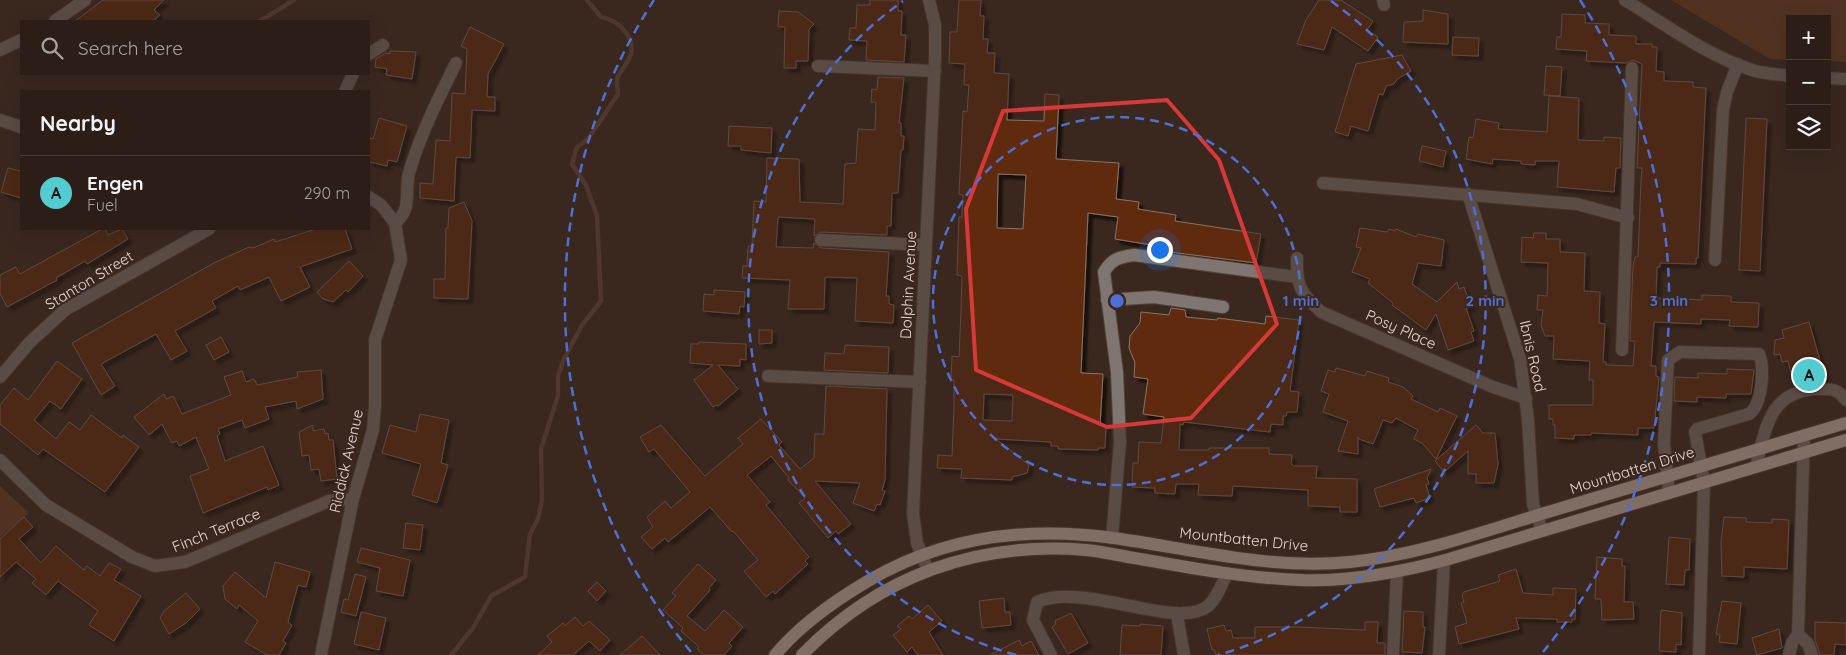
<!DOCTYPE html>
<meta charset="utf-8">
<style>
:root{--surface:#2c1e17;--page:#342720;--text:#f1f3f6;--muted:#a6a2a1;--line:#483c36;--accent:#52ccd0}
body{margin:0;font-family:Quicksand,sans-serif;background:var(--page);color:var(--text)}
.controls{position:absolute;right:15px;top:15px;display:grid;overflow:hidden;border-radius:0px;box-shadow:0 5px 20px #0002}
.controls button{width:45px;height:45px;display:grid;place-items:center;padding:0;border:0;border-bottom:1px solid var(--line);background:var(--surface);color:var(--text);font:25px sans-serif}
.you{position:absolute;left:1159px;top:249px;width:18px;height:18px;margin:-12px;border:4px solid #fff;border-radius:50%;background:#1a73e8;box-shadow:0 0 0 8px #1a73e833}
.badge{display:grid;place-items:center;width:32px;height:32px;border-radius:50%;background:var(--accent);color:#111;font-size:16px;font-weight:700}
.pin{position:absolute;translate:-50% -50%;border:2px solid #fff;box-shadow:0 1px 5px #0006}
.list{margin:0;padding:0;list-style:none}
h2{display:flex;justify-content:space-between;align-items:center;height:65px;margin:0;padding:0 20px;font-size:21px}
h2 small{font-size:16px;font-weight:400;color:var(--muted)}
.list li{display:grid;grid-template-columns:32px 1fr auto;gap:15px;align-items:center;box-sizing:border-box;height:75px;padding:0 20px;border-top:1px solid var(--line)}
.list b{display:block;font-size:19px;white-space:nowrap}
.list p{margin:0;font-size:16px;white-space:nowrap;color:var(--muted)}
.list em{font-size:16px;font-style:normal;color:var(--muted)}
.icon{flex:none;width:28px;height:28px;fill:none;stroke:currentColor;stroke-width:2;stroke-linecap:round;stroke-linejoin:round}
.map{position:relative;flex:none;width:1846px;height:655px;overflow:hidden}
.search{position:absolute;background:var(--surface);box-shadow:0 5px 20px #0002;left:20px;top:20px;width:350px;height:55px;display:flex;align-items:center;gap:12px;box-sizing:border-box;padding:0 18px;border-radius:0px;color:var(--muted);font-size:19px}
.panel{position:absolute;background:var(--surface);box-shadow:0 5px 20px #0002;left:20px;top:90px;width:350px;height:140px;border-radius:0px}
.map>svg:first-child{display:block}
</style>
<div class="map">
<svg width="1846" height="655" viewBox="0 0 1846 655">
<defs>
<filter id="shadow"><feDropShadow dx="4.5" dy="4.5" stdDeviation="1" flood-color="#0009"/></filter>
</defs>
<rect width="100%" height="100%" fill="#3a281f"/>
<!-- green -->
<g fill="#6d3e25">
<polygon points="1671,0 1846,0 1846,62 1827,61 1827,19 1790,19 1790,60 1770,59"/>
<polygon points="0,486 29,513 0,537"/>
</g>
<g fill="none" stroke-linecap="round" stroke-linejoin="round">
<!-- stream -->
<g stroke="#664a3e" stroke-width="4.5">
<polyline points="260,21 294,0"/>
<path d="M451,655L473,628L491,596L525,577L530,534L538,519L542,500L541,449L558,396V376L563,361L582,325L601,301L597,216L586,185L572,164L577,147L588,139L618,94C615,70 620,77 629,59C639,40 618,19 601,17L587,0"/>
</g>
</g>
<!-- building -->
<g fill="#5e2b0c" stroke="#887368" fill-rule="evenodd" filter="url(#shadow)">
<polygon points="103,0 164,0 154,10 160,15 153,21 75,21"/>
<polygon points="870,0 898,0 898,11 902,11 901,35 906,35 904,62 866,60 867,41 849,40 850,28 856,28 857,5 870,5"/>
<path d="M959,0H981L980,16H984L983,39H988L987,53H995L994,73L1009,74L1007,120L1044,121L1045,94L1059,95L1056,159L1119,163L1116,199L1139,202L1138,209L1176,215L1175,221L1261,234L1256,263L1170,252V248L1115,239L1118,217L1088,213L1081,373L1103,374L1100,425L1106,426L1105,448H1098V450L1058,449V446H1051V442L996,439L1029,465L1027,473L1012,477V480L961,478L962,469L937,468L938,455L952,456L954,405V380H951L952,356L959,357L961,310L962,276L957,275L959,217H962L963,195L959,194L963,111L967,112L969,85H964L965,64L949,63L950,32H957ZM998,174L1026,175L1023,229L997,228ZM984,394L1013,395L1012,421L983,420Z"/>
<polygon points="1319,0 1341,0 1373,21 1367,30 1378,37 1368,51 1332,27 1324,50 1297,44 1306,20"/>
<polygon points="1423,10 1448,14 1448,44 1403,42 1404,22 1423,21"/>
<polygon points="779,11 798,12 814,24 809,29 808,61 796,61 796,68 784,68 785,27 778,27"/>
<polygon points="1562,14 1585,15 1585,23 1609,24 1609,35 1636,36 1636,44 1652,44 1652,47 1657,47 1656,71 1664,72 1664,81 1693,82 1693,87 1706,88 1698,258 1696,258 1696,264 1660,263 1660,267 1657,267 1656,298 1702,300 1702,295 1731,296 1731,302 1759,303 1758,327 1729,326 1730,320 1701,319 1701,324 1654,322 1651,366 1656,366 1656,376 1659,377 1654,428 1638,428 1638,435 1591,433 1591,435 1574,435 1574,439 1555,438 1555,425 1553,425 1553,419 1549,419 1549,405 1593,405 1593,380 1589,380 1590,361 1553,359 1554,336 1545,336 1541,325 1543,310 1537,310 1538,295 1547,296 1548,263 1521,262 1522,237 1533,238 1534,233 1546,233 1546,239 1560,239 1560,252 1585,253 1584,291 1600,292 1599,323 1605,324 1603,362 1606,362 1606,365 1633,366 1635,341 1630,341 1633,266 1635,257 1638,257 1641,181 1642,168 1637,168 1642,64 1633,60 1626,63 1586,61 1587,51 1556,49 1557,37 1561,37"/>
<polygon points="470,27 504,44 488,74 487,97 495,97 495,111 472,110 470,158 456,157 454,201 420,198 420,183 433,184 436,140 450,141 452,93 465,94 467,49 461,46"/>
<polygon points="1453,37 1479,38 1478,56 1452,55"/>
<polygon points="390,51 416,52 412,79 386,75 387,69 375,67 376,59 386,53 390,54"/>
<polygon points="1402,55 1411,71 1397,79 1394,84 1386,86 1383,95 1379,94 1368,131 1351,126 1348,136 1335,132 1356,64"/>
<polygon points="1546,66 1562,67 1560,96 1544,95"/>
<polygon points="878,77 904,78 899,123 901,123 901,136 904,136 903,150 901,150 898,193 892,193 891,226 887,226 887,235 821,232 814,236 815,219 778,217 776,247 813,248 814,243 821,248 889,252 886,296 889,296 889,304 894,305 893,323 855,321 857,278 825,277 824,309 788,309 790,280 742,278 743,266 747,266 748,246 752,246 754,201 766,202 767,158 799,159 800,202 843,204 845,164 856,163 858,129 875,130 876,102 871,102 872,89 877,90"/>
<polygon points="1549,96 1579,98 1578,140 1604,141 1604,137 1621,138 1620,168 1616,168 1614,192 1557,187 1559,161 1535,161 1535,165 1521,164 1521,161 1493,159 1492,164 1466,159 1469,137 1473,138 1476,119 1499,123 1498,129 1547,132"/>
<polygon points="379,118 407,126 397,162 388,160 387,166 369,162 369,138 373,139"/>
<polygon points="1746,118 1767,119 1760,271 1739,270"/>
<polygon points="729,126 772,128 771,153 741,150 741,146 728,146"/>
<polygon points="1422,146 1446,151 1443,167 1419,161"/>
<polygon points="8,168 21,171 21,198 1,192"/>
<polygon points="464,202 472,221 468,299 434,298 434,279 445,279 446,228 448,228 449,208"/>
<polygon points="1360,228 1387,232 1389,229 1395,231 1396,229 1416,237 1418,234 1444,240 1441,266 1418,263 1412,284 1437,302 1457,282 1459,289 1464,287 1471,307 1466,308 1474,331 1471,332 1474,341 1448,350 1436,314 1426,330 1392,305 1393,303 1368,283 1370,279 1352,272 1361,248 1356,247"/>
<polygon points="102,229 105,229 108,235 122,229 128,239 87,264 85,261 56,278 57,280 7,307 0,294 0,275 16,267 20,274"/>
<polygon points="316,229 345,229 352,249 300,267 310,287 281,301 269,277 240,290 238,286 212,301 216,308 175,331 187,351 171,360 156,334 101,364 115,386 101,395 72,343 214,263 249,247 253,248 274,239 275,242"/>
<polygon points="349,261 363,276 348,292 346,290 333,302 323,299 317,292"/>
<polygon points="714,290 745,292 744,307 740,306 739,314 703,311 704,294 714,295"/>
<polygon points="1171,308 1185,310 1186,317 1217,320 1218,318 1265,324 1266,316 1299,320 1290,391 1299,392 1297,412 1287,412 1286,416 1283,416 1283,425 1271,424 1270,432 1184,422 1183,425 1180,424 1179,450 1209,450 1209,448 1269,448 1269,454 1292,455 1291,464 1294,466 1317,466 1316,478 1357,479 1357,512 1340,512 1340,507 1308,506 1308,490 1233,486 1232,496 1198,495 1199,484 1176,484 1175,494 1155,493 1155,488 1132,487 1133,463 1138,463 1139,442 1161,443 1164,417 1143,414 1148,379 1134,377 1135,363 1129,348 1130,336 1140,323 1141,312 1169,315"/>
<polygon points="1809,322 1826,381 1794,386 1788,361 1782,362 1780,354 1774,355 1775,340 1784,338 1782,330"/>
<polygon points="759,330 772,330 772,343 759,344"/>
<polygon points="221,337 229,352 214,360 206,345"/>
<polygon points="699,342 746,344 746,360 740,359 740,366 718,365 738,389 718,406 716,405 713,407 694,380 713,365 690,363 691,344 699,344"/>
<polygon points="845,345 889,347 888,373 824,370 825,353 844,354"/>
<polygon points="57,361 82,379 61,409 50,401 34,420 56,439 69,422 80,430 91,415 122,438 123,435 139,447 105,492 43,449 38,455 0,424 0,405 14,388 28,400"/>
<polygon points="1336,368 1365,376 1367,371 1389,378 1388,382 1403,387 1413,396 1411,399 1438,412 1440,408 1457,416 1436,459 1422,443 1414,439 1418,430 1396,418 1392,423 1383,420 1373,444 1359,439 1358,437 1358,454 1338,451 1348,421 1323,412 1329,394 1321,391 1328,370 1335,372"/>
<polygon points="1727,369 1754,370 1751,394 1726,394 1726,398 1697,397 1697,402 1674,401 1675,377 1698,378 1698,373 1727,374"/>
<polygon points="321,370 323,399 297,409 296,401 265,407 269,419 245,428 242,420 218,429 220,434 217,436 225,461 263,446 279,485 268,490 267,487 203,513 190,476 209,469 196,437 179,446 177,441 172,443 162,424 149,435 134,417 164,394 166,399 173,396 182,414 231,395 224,377 242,371 246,382 254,379 257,385 298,377 297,372"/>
<polygon points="826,386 887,389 885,480 882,490 885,491 880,505 877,504 874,511 853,503 860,483 815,481 851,524 838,534 836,531 828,538 799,503 805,498 788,480 789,478 771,456 747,475 770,502 766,505 809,557 805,561 808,564 775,594 773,591 766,597 744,571 758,560 733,531 732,532 710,507 668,542 665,538 652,549 641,537 653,527 647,517 665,501 671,508 690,492 654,449 649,452 640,437 661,425 705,476 743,444 738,438 761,419 782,442 779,445 800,469 814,458 815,434 824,434"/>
<polygon points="420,414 449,420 441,463 448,465 437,503 412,495 421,464 382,453 390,425 416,432"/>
<polygon points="313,425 313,431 324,429 325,434 328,433 329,440 333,440 337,479 321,481 319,469 311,470 309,455 302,456 299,432"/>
<polygon points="1476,425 1483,433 1495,433 1498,464 1494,483 1476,483 1476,474 1468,474 1468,451 1444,472 1435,461"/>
<polygon points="1431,469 1427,478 1429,484 1426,485 1430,498 1416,503 1414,498 1380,507 1374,489"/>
<polygon points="24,517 33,527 19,539 41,563 56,546 84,570 87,566 100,576 109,563 121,569 114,580 141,596 114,641 89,625 98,611 58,581 46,595 32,583 36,579 16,562 0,577 0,539"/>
<polygon points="1724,517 1746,518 1746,522 1772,523 1772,519 1789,520 1787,569 1744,567 1744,577 1722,576 1721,543"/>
<polygon points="406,523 423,525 420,550 403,548"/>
<polygon points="1669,537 1690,539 1689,570 1685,570 1684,585 1666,584"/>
<polygon points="361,548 410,560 403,596 376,591 380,568 357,562"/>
<polygon points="1597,557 1622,559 1622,566 1625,566 1624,602 1633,602 1634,619 1602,620 1601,599 1595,599"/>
<polygon points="275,562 310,572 306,587 298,585 288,622 292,625 283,641 286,643 279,655 267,655 245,642 258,621 239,605 237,609 225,599 223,586 235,572 266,598"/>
<polygon points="698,564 716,580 709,588 710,590 687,616 705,631 724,610 743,627 729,643 732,646 724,655 704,655 697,649 699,647 681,631 683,628 663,610 676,596 672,593"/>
<polygon points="1516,569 1523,593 1553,595 1553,588 1576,589 1575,620 1572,619 1572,622 1557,622 1557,619 1516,618 1519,629 1459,644 1455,627 1467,623 1461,603 1464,602 1462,595 1464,592 1500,581 1498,575"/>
<polygon points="355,574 366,577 356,616 341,612 344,599 348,600"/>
<polygon points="597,582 606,591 597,601 588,591"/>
<polygon points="186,593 200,609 186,623 169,634 160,618 164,611"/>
<polygon points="1004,598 1005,612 1010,612 1011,625 982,628 979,601"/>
<polygon points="1722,601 1741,603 1737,644 1719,642 1720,635 1716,634"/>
<polygon points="928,605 942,621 929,632 943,655 918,655 912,647 907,652 893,635 901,629 897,626 909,616 912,619"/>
<polygon points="1661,610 1682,613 1681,645 1676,644 1676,652 1659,651"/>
<polygon points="1404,611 1423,612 1423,627 1425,627 1422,653 1402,652"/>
<polygon points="361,612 386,618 379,650 354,644"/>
<polygon points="1071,613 1088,643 1068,654 1052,627 1056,624 1055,621"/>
<polygon points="575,617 583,626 589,621 610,640 600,651 589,641 573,655 538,655 552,642 547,636 563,623 565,626"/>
<polygon points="1365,622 1378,622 1377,643 1385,643 1385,655 1216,655 1214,650 1212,650 1207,629 1224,625 1226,631 1231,630 1233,638 1255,638 1255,627 1298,627 1365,630"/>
<polygon points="1815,622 1846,623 1846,645 1835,644 1834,655 1820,655 1815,640"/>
<polygon points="1140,624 1163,626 1161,655 1120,655 1122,625 1140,626"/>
<polygon points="1779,629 1782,648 1757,655 1752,638"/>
<polygon points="642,636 660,655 620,655"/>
<polygon points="1019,640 1022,646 1031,641 1039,655 990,655"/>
</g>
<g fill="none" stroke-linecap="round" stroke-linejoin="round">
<defs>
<g id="minor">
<polyline points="1383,0 1384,5"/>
<path d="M1625,0C1666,25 1709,57 1755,71C1766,74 1779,74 1790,76"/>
<polyline points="55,21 85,0"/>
<polyline points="0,50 21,40"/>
<polyline points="369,54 383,45"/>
<polyline points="818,66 935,71"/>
<polyline points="1827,78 1846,79"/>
<polyline points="345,91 353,74"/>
<polyline points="0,120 21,127"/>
<polyline points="1323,183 1577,204 1628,218"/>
<polyline points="1468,194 1520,359 1528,420 1533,504 1542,530"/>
<path d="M395,223C413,208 404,193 409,173C420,135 438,99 456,63"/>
<polyline points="821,240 926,245"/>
<path d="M1297,258C1296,287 1301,293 1321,312L1493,387L1526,398"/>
<polyline points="1715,260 1723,110 1727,92 1738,64"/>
<polyline points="1107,300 1154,297 1223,307"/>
<polyline points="1622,350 1632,68"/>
<polyline points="768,376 920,382"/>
<polyline points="0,377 30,342 65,310 209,229"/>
<polyline points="0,460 46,505 132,557 155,566 185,562 329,501 353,499"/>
<path d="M1756,466C1766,428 1769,392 1816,389C1831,389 1837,388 1846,400"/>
<path d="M1669,492L1664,444L1668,360L1680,352L1759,354C1765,369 1762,405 1749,414L1697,429L1695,432L1704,482L1699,655"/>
<path d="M1112,538L1120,442L1117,372L1104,272C1112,259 1119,257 1134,255L1296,277"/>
<polyline points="928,570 917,543 913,513 935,59 935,25 929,0"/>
<polyline points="1177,615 1184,655"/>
<polyline points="1798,634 1808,644 1812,655"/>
<polyline points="321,655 353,499 373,430 375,407 375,340 401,260 395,223 381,205 369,197"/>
<path d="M1051,655L1033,620L1037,602C1083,581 1177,631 1208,606C1217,598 1222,584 1227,573"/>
<polyline points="1393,655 1397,571"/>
<polyline points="1439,655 1444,561"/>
<polyline points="1789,655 1792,643 1798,634 1804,435"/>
</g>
<g id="major">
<path d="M775,655C801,624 834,601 868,581C944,536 1027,526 1114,538C1192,549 1271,570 1350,562C1421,555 1490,529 1558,509C1654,480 1750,452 1846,423"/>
<path d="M802,655C879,576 976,541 1086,550C1106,552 1126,557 1146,560C1197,569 1248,578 1300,580C1347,582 1403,572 1449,559L1846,440"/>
</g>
</defs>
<!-- minor casing -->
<use href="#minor" stroke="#55443b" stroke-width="14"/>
<!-- major casing -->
<use href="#major" stroke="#55443b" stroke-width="14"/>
<!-- minor -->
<use href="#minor" stroke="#807671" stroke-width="12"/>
<!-- major -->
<use href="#major" stroke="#d4c0b6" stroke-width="12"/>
</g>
<!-- marked area -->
<path d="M0 0H1846V655H0ZM1167,100L1219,160L1277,324L1191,418L1107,427L976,370L966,209L1003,111Z" fill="#3a281f" fill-opacity=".55" fill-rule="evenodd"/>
<path fill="none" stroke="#d73939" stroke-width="4" stroke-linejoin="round" d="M1167,100L1219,160L1277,324L1191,418L1107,427L976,370L966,209L1003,111Z"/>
<!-- distance rings -->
<g fill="none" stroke="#4e70d6" stroke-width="2.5" stroke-dasharray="9 6">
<circle cx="1117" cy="301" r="184"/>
<path d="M1016 655A368 368 0 0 1 903 1M1331 1A368 368 0 0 1 1218 655"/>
<path d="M691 652A552 552 0 0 1 654 0M1580 0A552 552 0 0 1 1543 652"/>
</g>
<g text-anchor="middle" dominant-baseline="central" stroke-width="4" stroke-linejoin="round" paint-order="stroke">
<!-- street labels -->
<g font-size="15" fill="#e2d6d0" stroke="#3a281f">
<text transform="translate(89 280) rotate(-31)">Stanton Street</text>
<text transform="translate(908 285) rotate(-87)">Dolphin Avenue</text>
<text transform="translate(1401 329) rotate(24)">Posy Place</text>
<text transform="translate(1533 356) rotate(77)">Ibnis Road</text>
<text transform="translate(346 461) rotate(-77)">Riddick Avenue</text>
<text transform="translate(1632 470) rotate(-17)">Mountbatten Drive</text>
<text transform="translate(216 530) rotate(-22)">Finch Terrace</text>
<text transform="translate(1244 539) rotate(6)">Mountbatten Drive</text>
</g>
</g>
<circle cx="1117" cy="301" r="8" fill="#4e70d6" stroke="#3a281f" stroke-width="2.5"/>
<g font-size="15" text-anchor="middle" font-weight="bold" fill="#4e70d6" stroke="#3a281f" stroke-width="4" stroke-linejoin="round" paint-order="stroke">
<text x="1301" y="306">1 min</text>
<text x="1485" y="306">2 min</text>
<text x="1669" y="306">3 min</text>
</g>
</svg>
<div class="controls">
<button>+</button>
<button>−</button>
<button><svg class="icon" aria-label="layers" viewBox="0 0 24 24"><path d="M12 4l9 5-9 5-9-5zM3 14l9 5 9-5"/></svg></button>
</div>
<div class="you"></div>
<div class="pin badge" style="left:1809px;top:375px">A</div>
<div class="search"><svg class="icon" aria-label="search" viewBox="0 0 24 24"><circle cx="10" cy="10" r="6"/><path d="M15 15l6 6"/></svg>Search here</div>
<section class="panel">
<h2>Nearby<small></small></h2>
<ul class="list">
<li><span class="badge">A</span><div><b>Engen</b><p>Fuel</p></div><em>290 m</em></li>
</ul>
</section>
</div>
